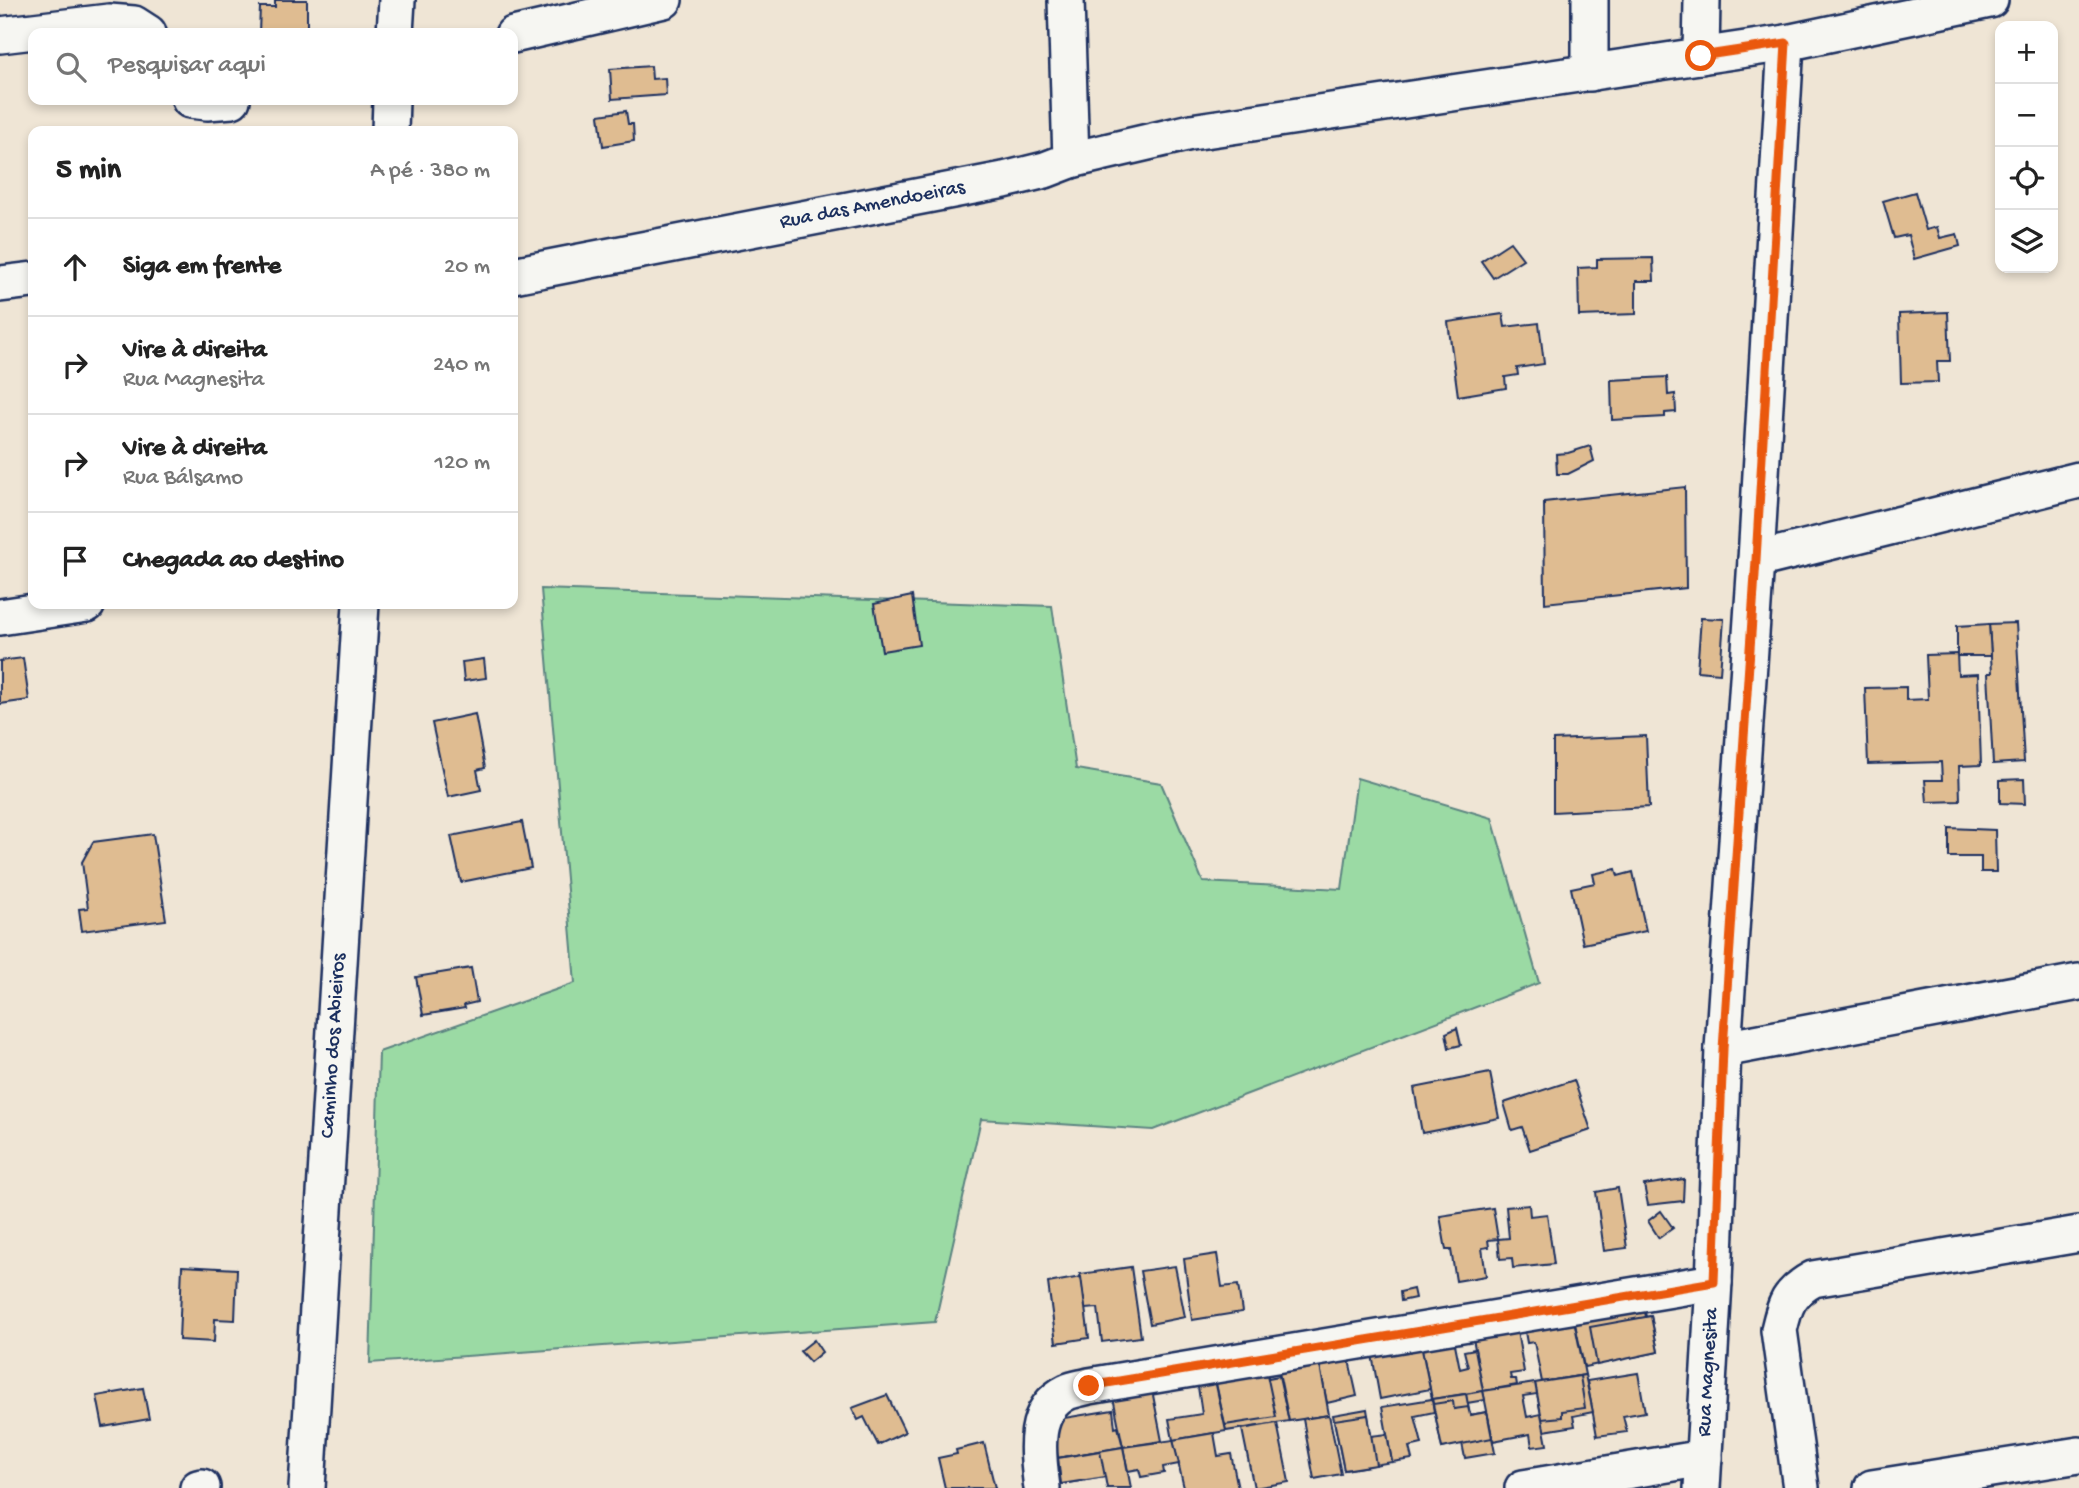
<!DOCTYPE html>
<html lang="pt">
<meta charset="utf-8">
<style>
:root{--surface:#fff;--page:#f6f6f6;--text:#222;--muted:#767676;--line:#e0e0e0}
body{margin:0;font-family:"Gochi Hand",sans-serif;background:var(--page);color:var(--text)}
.controls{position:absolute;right:21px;top:21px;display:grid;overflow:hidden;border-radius:14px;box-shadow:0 4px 10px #0003}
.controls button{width:63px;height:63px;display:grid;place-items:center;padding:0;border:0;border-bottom:2px solid var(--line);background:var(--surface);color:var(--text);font:35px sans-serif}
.stop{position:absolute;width:21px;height:21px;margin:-16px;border:5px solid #ea580c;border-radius:50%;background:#fff}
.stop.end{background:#ea580c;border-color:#fff;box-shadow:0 2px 7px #0008}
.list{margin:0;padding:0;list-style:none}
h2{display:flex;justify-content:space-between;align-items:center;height:91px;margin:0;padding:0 28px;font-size:30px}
h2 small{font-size:23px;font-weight:400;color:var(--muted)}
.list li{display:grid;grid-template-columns:46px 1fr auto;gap:21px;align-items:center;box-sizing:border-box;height:98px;padding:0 28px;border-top:2px solid var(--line)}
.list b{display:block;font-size:26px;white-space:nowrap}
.list p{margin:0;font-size:23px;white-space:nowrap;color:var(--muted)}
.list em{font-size:23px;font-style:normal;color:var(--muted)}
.icon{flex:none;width:38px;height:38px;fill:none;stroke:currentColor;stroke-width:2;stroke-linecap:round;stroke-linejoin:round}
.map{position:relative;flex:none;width:2079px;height:1488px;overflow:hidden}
.search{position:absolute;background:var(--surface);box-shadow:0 4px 10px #0003;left:28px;top:28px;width:490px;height:77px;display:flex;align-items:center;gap:18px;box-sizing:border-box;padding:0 24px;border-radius:14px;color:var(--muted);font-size:26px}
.panel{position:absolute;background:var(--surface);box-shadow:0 4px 10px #0003;left:28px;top:126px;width:490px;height:483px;border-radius:14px}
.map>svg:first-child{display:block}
</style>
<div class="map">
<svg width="2079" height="1488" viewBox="0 0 2079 1488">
<rect width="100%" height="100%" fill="#efe5d5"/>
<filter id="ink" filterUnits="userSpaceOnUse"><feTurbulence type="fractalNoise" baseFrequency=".0143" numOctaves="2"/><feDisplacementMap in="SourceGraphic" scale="14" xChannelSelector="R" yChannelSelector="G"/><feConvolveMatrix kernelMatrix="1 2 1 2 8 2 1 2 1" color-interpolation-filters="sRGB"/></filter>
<g filter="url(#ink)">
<!-- green -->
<polygon fill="#9bdaa4" stroke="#5b8481" stroke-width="2" points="541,589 1052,606 1076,769 1161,783 1203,882 1342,889 1357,778 1492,818 1539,983 1153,1130 981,1119 935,1322 370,1363 379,1052 575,983"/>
<!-- building -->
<g fill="#dfbc91" stroke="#1b2f5e" stroke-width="2">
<polygon points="275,0 307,0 307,33 259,33 260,7 275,7"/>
<polygon points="651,66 652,79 665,78 666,95 612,99 610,69"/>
<polygon points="626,111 628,124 633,124 634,141 603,146 599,115"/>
<polygon points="1915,192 1926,230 1937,227 1940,238 1957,234 1960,246 1914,259 1908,235 1894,238 1883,201"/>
<polygon points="1510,242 1523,259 1493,278 1481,261"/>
<polygon points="1653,258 1654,281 1636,281 1636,314 1579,316 1578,268 1597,267 1597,259"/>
<polygon points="1948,312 1950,361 1937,361 1938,382 1901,383 1899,314"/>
<polygon points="1503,314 1505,327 1539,323 1544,364 1517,368 1518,375 1505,377 1506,388 1458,396 1448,322"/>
<polygon points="1667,377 1668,395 1675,394 1676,412 1665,413 1665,417 1612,420 1611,380"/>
<polygon points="1590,446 1594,461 1568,474 1557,474 1556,454 1568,453"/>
<polygon points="1685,487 1686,588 1545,603 1544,502"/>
<polygon points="912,596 919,645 882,651 874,604"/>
<polygon points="1701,618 1724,619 1720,673 1697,671"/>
<polygon points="2016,623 2024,762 1993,764 1988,673 1992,673 1989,624"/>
<polygon points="1989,624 1991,656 1957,656 1957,626"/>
<polygon points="1957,654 1958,675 1978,674 1981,765 1959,766 1960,801 1927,802 1925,780 1942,780 1941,762 1868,764 1865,688 1906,687 1906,700 1928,699 1926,655"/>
<polygon points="23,658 29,700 0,704 0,661"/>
<polygon points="484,659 486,678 464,681 462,662"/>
<polygon points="475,714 485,768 477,770 481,790 448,797 432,723"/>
<polygon points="1646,736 1649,807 1553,812 1553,740"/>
<polygon points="2024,779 2025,804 2000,803 2000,780"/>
<polygon points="522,822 531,868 461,882 451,836"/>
<polygon points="1949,828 1995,830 1996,872 1981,872 1981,857 1949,857"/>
<polygon points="153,834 166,920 82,931 79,909 88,908 82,862 93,842"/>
<polygon points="1616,869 1618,876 1633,872 1646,931 1583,944 1571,888 1595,883 1593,874"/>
<polygon points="471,968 477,1002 464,1005 465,1008 423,1015 416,977"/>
<polygon points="1457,1028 1461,1045 1449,1048 1446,1033"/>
<polygon points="1490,1073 1499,1118 1422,1133 1414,1088"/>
<polygon points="1574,1080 1591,1130 1530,1150 1522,1127 1512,1130 1504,1103"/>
<polygon points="1684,1179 1683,1201 1648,1205 1644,1185"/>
<polygon points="1618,1188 1627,1248 1604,1251 1596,1192"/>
<polygon points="1529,1205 1530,1216 1547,1214 1554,1264 1513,1268 1512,1258 1500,1259 1498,1239 1509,1238 1506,1207"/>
<polygon points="1493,1208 1498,1239 1488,1240 1489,1247 1482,1248 1486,1276 1456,1281 1451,1250 1446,1250 1440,1216"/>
<polygon points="1661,1211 1673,1228 1659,1238 1648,1221"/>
<polygon points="1217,1254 1222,1287 1238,1285 1242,1312 1192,1320 1184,1259"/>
<polygon points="182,1266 237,1269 235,1320 215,1319 214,1342 179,1340"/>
<polygon points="1175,1266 1185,1317 1150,1324 1140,1271"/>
<polygon points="1131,1267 1141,1337 1102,1342 1098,1308 1085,1309 1080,1274"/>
<polygon points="1081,1277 1089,1338 1056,1343 1048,1283"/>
<polygon points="1413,1289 1415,1298 1401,1301 1400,1292"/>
<polygon points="1642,1297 1646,1317 1651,1316 1658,1352 1584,1367 1572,1309"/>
<polygon points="1573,1315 1585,1375 1542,1382 1534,1342 1527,1343 1524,1326"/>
<polygon points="1651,1316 1658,1352 1597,1365 1590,1327"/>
<polygon points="1516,1325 1524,1372 1510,1374 1511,1379 1516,1379 1517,1385 1483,1391 1472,1333"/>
<polygon points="1419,1334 1454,1339 1460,1369 1468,1367 1464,1351 1475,1349 1483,1391 1432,1399"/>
<polygon points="814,1340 822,1352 810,1362 800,1351"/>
<polygon points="1420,1340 1430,1389 1380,1399 1371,1349"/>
<polygon points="1347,1351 1357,1396 1327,1403 1318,1357"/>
<polygon points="1265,1365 1268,1378 1279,1376 1289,1421 1226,1431 1213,1371"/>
<polygon points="1265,1365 1276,1417 1225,1425 1214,1374"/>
<polygon points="1320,1366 1329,1415 1289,1421 1279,1372"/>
<polygon points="1213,1371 1226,1431 1173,1440 1169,1419 1202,1414 1196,1373"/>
<polygon points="1638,1373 1645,1412 1623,1416 1627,1432 1597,1436 1587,1381"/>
<polygon points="1585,1375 1593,1412 1573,1416 1575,1426 1544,1431 1535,1383"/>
<polygon points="1580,1376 1585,1408 1562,1411 1562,1417 1542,1419 1535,1383"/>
<polygon points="1535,1383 1537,1394 1523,1396 1527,1417 1541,1414 1547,1445 1532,1447 1530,1434 1493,1441 1483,1391"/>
<polygon points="1151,1385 1162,1441 1123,1447 1112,1392"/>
<polygon points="143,1388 149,1419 103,1427 97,1396"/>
<polygon points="1483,1391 1485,1400 1467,1403 1466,1394"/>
<polygon points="1466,1394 1470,1415 1487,1412 1495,1453 1465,1458 1462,1443 1442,1448 1432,1399"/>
<polygon points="887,1395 905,1432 878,1445 864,1417 858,1420 852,1408"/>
<polygon points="1432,1399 1434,1412 1415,1416 1422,1444 1409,1447 1412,1459 1392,1462 1382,1407"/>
<polygon points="1453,1401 1454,1409 1468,1407 1470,1415 1487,1412 1492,1438 1442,1448 1433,1404"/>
<polygon points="1367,1409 1371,1436 1387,1434 1392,1462 1344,1470 1333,1415"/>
<polygon points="1113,1410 1115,1428 1118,1427 1123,1447 1058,1458 1052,1420"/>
<polygon points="1329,1415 1341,1474 1314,1479 1303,1419"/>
<polygon points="1368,1415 1376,1465 1344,1470 1334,1420"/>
<polygon points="1277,1423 1289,1482 1254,1488 1242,1429"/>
<polygon points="1214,1433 1218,1456 1231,1454 1238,1488 1184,1488 1173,1440"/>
<polygon points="1173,1440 1179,1464 1163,1467 1164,1473 1141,1477 1139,1469 1128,1471 1123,1447"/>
<polygon points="984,1443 995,1488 945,1488 938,1458 957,1454 956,1450"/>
<polygon points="1123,1447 1131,1488 1107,1488 1105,1477 1061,1484 1060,1475 1052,1477 1051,1459"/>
<polygon points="1100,1451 1105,1477 1061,1484 1058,1458"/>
</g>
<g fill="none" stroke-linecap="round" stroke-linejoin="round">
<defs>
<g id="minor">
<polyline points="395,33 397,0"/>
<polyline points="0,35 109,22 134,24 148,33"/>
<polyline points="513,35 664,0"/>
<polyline points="1701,56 1702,0"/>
<polyline points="1590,73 1590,0"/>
<polyline points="190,100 207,102 232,100"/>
<polyline points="390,131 391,100"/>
<polyline points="1071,160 1191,132 1786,43 1990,0"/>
<path id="s1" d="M513,275L1004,180L1045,170L1071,160L1066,0"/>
<polyline points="0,284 33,280"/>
<polyline points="1756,560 2079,480"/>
<polyline points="0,617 87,604"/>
<polyline points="1723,1049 2079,982"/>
<polyline points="198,1488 202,1487"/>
<path id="s2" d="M307,1488L361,604"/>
<path d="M1042,1488C1038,1455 1030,1410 1067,1392C1074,1389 1082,1388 1089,1386L1714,1282"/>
<polyline points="1523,1488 1704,1458"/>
<path id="s3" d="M1702,1488L1714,1282L1723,1049L1756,560L1786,43"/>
<path d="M1801,1488L1779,1330C1785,1304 1788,1293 1813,1279L2079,1234"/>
<polyline points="1872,1488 2079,1455"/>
</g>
</defs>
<!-- minor casing -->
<use href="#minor" stroke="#1b2f5e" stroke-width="40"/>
<!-- minor -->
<use href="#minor" stroke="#f6f6f2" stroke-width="35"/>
</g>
</g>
<g fill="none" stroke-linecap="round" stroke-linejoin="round" filter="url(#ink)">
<!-- route -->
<polyline stroke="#ea580c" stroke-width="9" points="1089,1386 1714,1282 1723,1049 1756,560 1786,43 1701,56"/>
</g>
<g text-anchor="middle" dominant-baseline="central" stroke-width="6" stroke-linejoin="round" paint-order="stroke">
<!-- street labels -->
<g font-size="21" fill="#1b2f5e" stroke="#f6f6f2">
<text stroke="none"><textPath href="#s1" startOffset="366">Rua das Amendoeiras</textPath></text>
<text stroke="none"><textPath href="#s2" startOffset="443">Caminho dos Abieiros</textPath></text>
<text stroke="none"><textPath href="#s3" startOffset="116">Rua Magnesita</textPath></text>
</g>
</g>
</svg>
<div class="controls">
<button>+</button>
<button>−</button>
<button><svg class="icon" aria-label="locate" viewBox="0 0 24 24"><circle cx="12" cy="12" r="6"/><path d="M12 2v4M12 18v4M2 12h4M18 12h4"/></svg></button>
<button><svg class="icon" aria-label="layers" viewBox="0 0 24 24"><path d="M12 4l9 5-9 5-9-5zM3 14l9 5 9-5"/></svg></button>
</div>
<div class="stop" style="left:1701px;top:56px"></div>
<div class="stop end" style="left:1089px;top:1386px"></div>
<div class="search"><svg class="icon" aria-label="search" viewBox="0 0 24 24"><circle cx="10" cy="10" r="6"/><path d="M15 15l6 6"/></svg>Pesquisar aqui</div>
<section class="panel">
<h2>5 min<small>A pé · 380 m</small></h2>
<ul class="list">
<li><svg class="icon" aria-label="ahead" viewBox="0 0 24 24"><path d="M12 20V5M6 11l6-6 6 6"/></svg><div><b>Siga em frente</b></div><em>20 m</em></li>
<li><svg class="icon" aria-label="right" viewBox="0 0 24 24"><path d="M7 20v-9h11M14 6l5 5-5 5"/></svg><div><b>Vire à direita</b><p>Rua Magnesita</p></div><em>240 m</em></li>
<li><svg class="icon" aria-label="right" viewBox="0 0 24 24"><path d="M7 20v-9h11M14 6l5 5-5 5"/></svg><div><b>Vire à direita</b><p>Rua Bálsamo</p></div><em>120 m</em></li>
<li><svg class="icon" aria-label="arrive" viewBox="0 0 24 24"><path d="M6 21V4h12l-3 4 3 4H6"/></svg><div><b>Chegada ao destino</b></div></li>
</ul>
</section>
</div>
